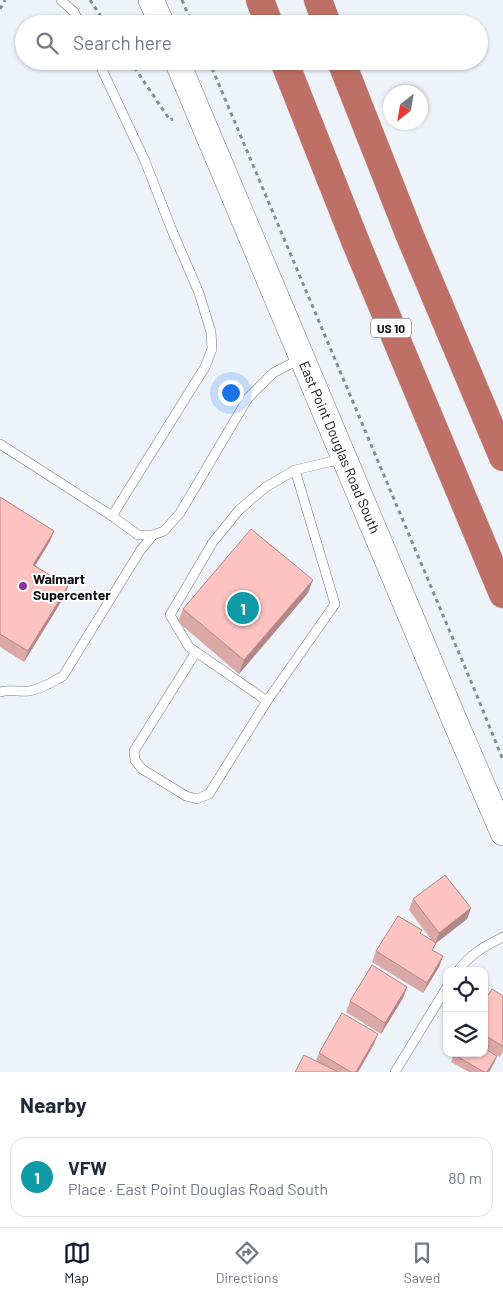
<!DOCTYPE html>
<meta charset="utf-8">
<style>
:root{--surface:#fff;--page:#f2f2f3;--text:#1f2937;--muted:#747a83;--line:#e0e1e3;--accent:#111827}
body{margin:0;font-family:Barlow,sans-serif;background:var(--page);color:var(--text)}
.controls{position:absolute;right:15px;bottom:15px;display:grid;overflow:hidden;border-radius:10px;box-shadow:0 1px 4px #0004}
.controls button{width:45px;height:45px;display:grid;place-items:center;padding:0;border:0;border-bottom:1px solid var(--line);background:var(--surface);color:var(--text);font:25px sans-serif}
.compass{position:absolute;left:383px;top:85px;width:45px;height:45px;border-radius:50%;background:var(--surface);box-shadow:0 1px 4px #0004;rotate:211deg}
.you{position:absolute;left:230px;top:392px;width:18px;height:18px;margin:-12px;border:4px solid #fff;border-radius:50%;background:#1a73e8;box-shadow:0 0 0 8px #1a73e833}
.badge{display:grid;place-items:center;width:32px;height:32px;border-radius:50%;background:var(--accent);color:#fff;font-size:16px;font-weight:700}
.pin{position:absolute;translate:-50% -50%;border:2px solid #fff;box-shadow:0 1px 5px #0006}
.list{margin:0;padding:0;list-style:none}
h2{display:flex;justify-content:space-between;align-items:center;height:65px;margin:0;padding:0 20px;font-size:21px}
h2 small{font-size:16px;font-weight:400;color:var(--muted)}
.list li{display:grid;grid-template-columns:32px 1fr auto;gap:15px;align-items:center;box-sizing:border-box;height:80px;margin:0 10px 10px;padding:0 10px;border:1px solid var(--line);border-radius:15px}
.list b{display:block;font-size:19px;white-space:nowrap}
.list p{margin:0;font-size:16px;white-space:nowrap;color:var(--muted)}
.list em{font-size:16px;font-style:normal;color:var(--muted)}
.icon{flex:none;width:28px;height:28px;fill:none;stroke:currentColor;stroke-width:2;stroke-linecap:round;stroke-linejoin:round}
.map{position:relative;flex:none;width:503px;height:1072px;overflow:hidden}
.search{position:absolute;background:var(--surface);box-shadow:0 1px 4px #0004;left:15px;right:15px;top:15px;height:55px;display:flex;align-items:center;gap:12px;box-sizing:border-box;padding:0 18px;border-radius:28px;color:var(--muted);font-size:19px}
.sheet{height:155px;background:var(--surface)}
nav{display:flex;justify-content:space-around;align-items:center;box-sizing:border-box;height:70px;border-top:1px solid var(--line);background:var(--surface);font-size:14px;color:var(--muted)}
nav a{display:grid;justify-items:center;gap:2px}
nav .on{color:var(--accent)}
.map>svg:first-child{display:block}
</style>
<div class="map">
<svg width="503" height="1072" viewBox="0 0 503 1072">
<rect width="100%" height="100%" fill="#eef3fa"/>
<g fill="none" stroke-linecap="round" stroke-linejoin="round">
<defs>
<g id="lane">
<polyline points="61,0 74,12 80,24"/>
<polyline points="98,61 145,161 171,228 199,293 211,332 212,349 205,367 112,516"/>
<polyline points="0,444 112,516 138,535 153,535 164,531 180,513 248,398 273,373 302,358"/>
<polyline points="295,470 335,604 267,701 189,647 170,615 213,542 239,510 266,487 295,470 342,459"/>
<polyline points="196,652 134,751 135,760 142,769 186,796 197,799 209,794 267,701"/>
<path d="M0,692C10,689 19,692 29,691C42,689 52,682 63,676L140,551L153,535"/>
<path d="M458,971C470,954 485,946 503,937"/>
<polyline points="395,1072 447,987"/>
</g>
<g id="secondary">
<polyline points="151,0 162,24"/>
<polyline points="177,61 454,719 503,833"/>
</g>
<g id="highway">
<polyline points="260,0 269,24"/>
<polyline points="318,0 327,24"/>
<polyline points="284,61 356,243 503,594"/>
<polyline points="341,61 410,236 503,457"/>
</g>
</defs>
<!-- lane casing -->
<use href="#lane" stroke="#71757c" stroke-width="10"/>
<!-- secondary casing -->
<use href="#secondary" stroke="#71757c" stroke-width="26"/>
<!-- highway casing -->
<use href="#highway" stroke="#cececf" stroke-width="29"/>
<!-- path -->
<g stroke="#898c91" stroke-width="3" stroke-dasharray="4 4" stroke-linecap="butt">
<polyline points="90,0 106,24"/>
<polyline points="182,0 192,24"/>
<polyline points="0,9 5,0"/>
<polyline points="130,61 170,120 173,119"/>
<polyline points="209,61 475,691 503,760"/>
</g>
<!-- lane -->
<use href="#lane" stroke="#fff" stroke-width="9"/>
<!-- secondary -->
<use href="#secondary" stroke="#fff" stroke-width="25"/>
<!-- highway -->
<use href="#highway" stroke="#bf7066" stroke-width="28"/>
</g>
<!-- wall -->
<g fill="#daa8a6">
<polygon points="0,497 54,531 50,541 35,566 68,586 64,597 24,662 0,647"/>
<polygon points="308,593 239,674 178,622 183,609"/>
<polygon points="413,899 471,908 467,919 436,943 433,950 443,956 439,967 423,993 372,962 376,951 420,934 433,942 409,910"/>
<polygon points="407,987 403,998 381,1034 346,1012 350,1001"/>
<polygon points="503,996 503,1052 500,1057 488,1050 497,1056 494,1063 489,1072 469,1072 451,1062 454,1053 484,1053 484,1001"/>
<polygon points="374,1044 358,1072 295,1072 316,1061 319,1053"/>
</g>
<!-- shaded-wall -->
<g fill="#b18887">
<polygon points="54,531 50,541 29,576 33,565"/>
<polygon points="313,580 308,593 239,674 244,660"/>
<polygon points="68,586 64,597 24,662 28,651"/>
<polygon points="471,908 467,919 435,944 439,933"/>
<polygon points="443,956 439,967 423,993 427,983"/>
<polygon points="407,987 403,998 381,1034 385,1023"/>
<polygon points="378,1034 374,1044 358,1072 356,1072"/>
<polygon points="497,1056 494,1063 489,1072 487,1072"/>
</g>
<!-- building -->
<g fill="#fdc3c1" stroke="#b18887">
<polygon points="0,497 54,531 33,565 68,586 28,651 0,634"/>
<polygon points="251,529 313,580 244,660 183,609"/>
<polygon points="445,875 471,908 439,933 413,899"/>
<polygon points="398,916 422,930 420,933 436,943 432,950 443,956 427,983 376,951"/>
<polygon points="372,965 407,987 385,1023 350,1001"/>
<polygon points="492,989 503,996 503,1046 484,1035 484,1001"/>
<polygon points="342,1013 378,1034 356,1072 351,1072 319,1053"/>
<polygon points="484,1043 489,1046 487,1050 497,1056 487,1072 484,1072 453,1054 454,1053 484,1053"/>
<polygon points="304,1055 338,1072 295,1072"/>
</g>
<!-- markers -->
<circle fill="#8e3099" stroke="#fff" stroke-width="2" cx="23" cy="586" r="5"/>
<g text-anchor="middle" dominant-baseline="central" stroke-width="4" stroke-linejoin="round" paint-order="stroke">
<!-- shield labels -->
<rect fill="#fff" stroke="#545556" stroke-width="1" x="371" y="318.5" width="40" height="19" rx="4"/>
<g font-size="12" font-weight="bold" fill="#0a0c0e">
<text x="391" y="328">US 10</text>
</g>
<!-- street labels -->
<g font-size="14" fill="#0a0c0e" stroke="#fff">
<text transform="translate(340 447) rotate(67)">East Point Douglas Road South</text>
</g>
<!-- poi labels -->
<g font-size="14" font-weight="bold" fill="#0a0c0e" stroke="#fff" text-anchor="start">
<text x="33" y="578">Walmart<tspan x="33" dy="16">Supercenter</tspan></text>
</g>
</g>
</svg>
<div class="controls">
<button><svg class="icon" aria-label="locate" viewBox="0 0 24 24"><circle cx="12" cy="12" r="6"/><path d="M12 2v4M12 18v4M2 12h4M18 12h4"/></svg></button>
<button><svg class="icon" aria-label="layers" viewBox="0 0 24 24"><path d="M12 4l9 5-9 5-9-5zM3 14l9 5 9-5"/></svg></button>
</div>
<svg class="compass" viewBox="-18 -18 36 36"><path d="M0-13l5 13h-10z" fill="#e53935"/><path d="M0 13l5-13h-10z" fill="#747a83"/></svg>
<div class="you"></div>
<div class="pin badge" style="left:243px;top:608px;background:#0f9aa8">1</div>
<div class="search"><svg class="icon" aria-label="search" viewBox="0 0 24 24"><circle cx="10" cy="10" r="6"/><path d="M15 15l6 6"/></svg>Search here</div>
</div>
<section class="sheet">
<h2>Nearby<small></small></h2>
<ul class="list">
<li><span class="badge" style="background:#0f9aa8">1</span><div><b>VFW</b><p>Place · East Point Douglas Road South</p></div><em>80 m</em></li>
</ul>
</section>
<nav>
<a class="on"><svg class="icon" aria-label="map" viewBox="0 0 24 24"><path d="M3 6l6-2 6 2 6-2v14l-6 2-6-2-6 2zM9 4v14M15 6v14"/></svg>Map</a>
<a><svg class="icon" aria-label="directions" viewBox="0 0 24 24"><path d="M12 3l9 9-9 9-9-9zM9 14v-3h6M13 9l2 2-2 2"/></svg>Directions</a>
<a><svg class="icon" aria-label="saved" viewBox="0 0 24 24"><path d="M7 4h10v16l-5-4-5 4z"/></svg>Saved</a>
</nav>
